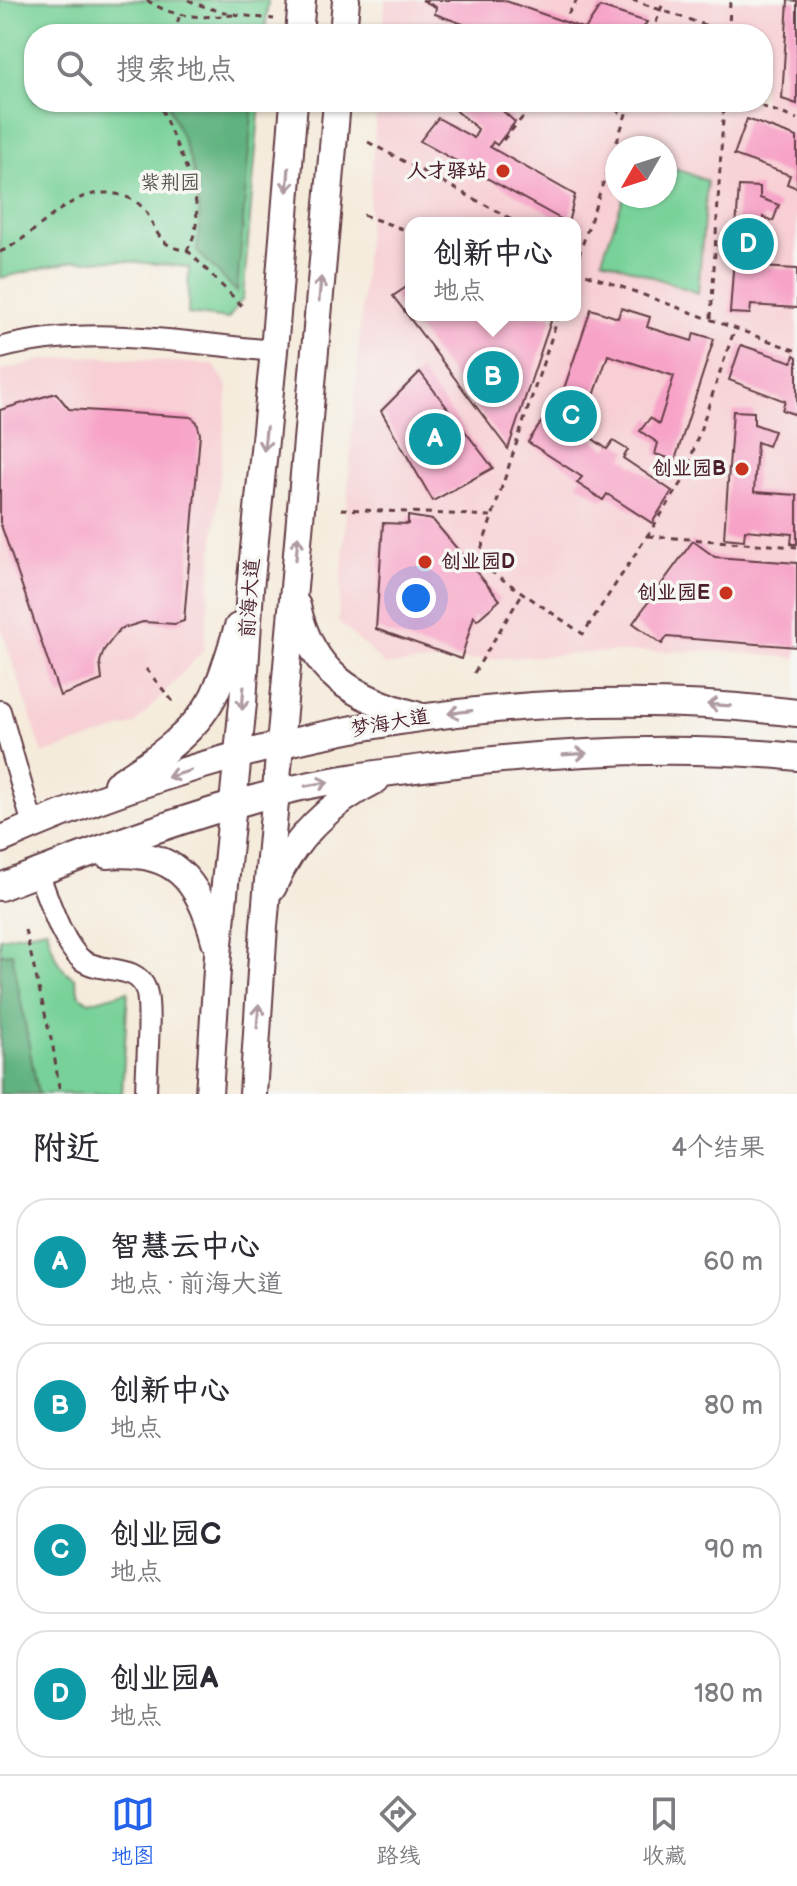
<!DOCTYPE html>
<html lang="zh">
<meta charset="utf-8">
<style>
:root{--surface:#fff;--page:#f7f7f7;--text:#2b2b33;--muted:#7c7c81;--line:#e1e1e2;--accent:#2563eb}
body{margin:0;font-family:"Balsamiq Sans","LXGW WenKai TC",sans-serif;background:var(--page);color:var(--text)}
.compass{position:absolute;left:605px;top:136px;width:72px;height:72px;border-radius:50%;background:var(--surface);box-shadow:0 2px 6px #0004;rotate:231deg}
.you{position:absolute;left:416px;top:598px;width:28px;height:28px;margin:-20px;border:6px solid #fff;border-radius:50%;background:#1a73e8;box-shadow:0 0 0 12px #1a73e833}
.badge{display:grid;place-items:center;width:52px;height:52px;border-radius:50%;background:var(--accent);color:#fff;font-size:26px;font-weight:700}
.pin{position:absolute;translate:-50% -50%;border:4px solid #fff;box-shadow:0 2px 8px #0006}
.popup{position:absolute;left:405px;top:217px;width:176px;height:104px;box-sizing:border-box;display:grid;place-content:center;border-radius:16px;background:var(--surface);filter:drop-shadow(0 2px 6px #0005);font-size:26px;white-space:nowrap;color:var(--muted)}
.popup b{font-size:30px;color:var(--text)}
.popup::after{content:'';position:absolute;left:50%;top:100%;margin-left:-16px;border:16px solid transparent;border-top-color:var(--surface)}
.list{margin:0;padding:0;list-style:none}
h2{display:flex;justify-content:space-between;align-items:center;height:104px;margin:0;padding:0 32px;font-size:34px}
h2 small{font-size:26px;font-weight:400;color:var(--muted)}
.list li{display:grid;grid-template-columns:52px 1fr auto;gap:24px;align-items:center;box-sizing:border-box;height:128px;margin:0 16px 16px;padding:0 16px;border:2px solid var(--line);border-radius:32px}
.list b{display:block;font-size:30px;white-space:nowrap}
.list p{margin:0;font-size:26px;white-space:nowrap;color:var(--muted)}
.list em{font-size:26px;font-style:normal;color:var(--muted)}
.icon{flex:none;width:44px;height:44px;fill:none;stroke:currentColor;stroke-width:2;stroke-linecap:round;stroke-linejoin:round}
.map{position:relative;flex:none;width:797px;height:1094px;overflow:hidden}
.search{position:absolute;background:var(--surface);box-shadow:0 2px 6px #0004;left:24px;right:24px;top:24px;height:88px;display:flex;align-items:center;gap:20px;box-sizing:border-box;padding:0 28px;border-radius:32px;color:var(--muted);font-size:30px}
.sheet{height:680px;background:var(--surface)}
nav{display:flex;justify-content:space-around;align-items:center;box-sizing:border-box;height:112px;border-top:2px solid var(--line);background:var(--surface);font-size:22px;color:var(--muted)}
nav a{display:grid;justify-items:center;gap:4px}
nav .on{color:var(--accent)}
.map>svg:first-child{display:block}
</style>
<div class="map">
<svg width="797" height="1094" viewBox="0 0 797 1094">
<rect width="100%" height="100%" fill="#f6f6f2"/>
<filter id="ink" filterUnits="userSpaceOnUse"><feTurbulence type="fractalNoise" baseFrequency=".0125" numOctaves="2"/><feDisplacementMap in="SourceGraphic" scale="16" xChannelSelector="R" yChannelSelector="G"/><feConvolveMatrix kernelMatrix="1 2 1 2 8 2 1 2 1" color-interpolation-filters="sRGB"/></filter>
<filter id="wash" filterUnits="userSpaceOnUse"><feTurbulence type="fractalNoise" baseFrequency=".006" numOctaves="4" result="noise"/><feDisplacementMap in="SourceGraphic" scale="32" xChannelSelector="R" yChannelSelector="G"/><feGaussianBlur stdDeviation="1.8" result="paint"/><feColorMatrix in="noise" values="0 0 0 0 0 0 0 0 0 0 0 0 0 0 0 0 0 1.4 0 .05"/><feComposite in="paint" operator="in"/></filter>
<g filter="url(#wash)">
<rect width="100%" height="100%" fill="#f5ebdb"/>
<!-- built -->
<g fill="#f7cfd4" fill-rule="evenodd">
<path d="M385,0H797V658L726,651L610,652L385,665L338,621L377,102H763V34H383ZM617,148H665V196H617ZM411,223H575V315H411Z"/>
<polygon points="91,356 214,365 228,387 204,650 135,724 43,754 0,624 0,371 42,360"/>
</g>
<!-- green -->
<g fill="#77d198" stroke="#607862" stroke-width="2">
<polygon points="0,0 268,0 265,34 34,34 34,102 260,102 243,298 228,319 188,314 189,267 113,260 74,261 0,278"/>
<polygon points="665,164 707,181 698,293 602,259 624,196 665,196"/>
<path d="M47,929C53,950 55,967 75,978L79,995L89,1002L128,991L122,1094H0V938Z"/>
</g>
<!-- forest -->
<g fill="#61b380" stroke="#566956" stroke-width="2">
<path d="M167,102H253L237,292L197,251C206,189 190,157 167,102Z"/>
<polygon points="12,953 38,1094 0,1094 0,954"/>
</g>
<g id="blocks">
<!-- building -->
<g fill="#f7a3c7">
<polygon points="422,0 503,0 585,29 600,7 647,22 639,34 491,34 435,14 436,7"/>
<polygon points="788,0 797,1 797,104 782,99"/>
<polygon points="446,102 493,102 515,122 497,145 493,142 490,147 575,195 568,223 420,141 438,118 474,138 478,129"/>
<polygon points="747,119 797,137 797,188 787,184 790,175 734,155"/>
<polygon points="739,186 760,187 760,198 779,205 773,221 763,217 760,267 797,269 797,308 751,305 750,314 730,313"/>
<polygon points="411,284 411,315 553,315 508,449 393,296"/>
<polygon points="621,308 650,317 647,327 692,341 694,333 714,339 675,460 655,454 658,443 640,431 650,418 659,424 674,376 608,355 582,431 607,449 613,441 628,450 623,458 672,491 652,523 607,494 603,500 577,483 582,477 528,442 547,414 554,418 591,309 618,318"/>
<polygon points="741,345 792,362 794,355 797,357 797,415 782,410 785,401 729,380"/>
<polygon points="420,372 493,468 433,501 381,411"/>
<polygon points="56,393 69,409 191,417 197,422 200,434 184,621 175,624 143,622 120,629 104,650 100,662 102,680 60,696 0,522 0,410"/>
<polygon points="733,411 754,412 754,424 774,431 768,446 757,442 754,492 797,495 797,544 791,544 792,534 745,530 744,540 724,538"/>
<polygon points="408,516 433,520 500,600 477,620 474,616 461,659 376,629 383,523 408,524"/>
<polygon points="693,541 715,557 797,563 797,647 667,637 662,644 633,623"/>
</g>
</g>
</g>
<g filter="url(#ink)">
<use href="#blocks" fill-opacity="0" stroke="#643e45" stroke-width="2"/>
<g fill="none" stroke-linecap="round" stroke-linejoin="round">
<defs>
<g id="minor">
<path d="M0,348C90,324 184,343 274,351"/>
<polyline points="0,711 33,825"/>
<path d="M38,873C48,897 62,944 82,960C101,974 137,963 146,990C152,1007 146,1072 146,1094"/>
</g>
<g id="major">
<polyline points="299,34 302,0"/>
<polyline points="343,34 346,0"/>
<path d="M297,606C312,674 353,698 416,715"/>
<path d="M117,784C152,761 193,735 213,697C224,675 230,650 238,627"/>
<path d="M0,840C248,729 527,680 797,713"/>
<path d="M107,855C174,849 199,879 215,941"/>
<path d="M0,887C92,852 184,816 280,792C335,778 391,772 447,765C563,751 681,745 797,757"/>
<path d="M273,887C292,840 331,802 376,780"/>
<polyline points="209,1094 218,954 243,703 250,589 274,351 294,102"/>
<polyline points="253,1094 264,926 337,102"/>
</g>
</defs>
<!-- minor casing -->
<use href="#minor" stroke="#643e45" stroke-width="24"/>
<!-- major casing -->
<use href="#major" stroke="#643e45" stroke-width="30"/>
<!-- path -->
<g stroke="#643e45" stroke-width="3" stroke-dasharray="6 6" stroke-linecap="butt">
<path d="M147,0C174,19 202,18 233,15"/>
<path d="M188,0C216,13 243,16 274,19"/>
<polyline points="632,0 728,33"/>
<polyline points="568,14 577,0"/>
<polyline points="729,32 730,0"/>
<polyline points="173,34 180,15"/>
<polyline points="652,34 664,0"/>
<polyline points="606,102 625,116"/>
<polyline points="750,102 797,119"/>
<polyline points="503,140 536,102"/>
<polyline points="368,142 519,223"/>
<polyline points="363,215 411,232"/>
<polyline points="187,250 245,309"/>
<path d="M0,252C44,233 75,174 131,199C159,212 148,248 187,250C216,203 172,147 160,102"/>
<polyline points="575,267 630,102"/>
<polyline points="575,270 797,351"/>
<polyline points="559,315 477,562 583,634 683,481 735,328"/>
<polyline points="711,318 724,102"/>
<polyline points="341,509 492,516"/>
<polyline points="648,536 797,547"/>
<polyline points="146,669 175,704"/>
<polyline points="474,673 522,594"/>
<polyline points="25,930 53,1047 60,1094"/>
</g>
<!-- minor -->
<use href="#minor" stroke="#fff" stroke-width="20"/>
<!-- major -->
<use href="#major" stroke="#fff" stroke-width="26"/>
</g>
<!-- one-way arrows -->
<defs><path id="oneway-shaft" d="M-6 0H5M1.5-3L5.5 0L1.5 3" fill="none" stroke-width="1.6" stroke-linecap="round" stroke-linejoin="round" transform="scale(2)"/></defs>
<g stroke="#ae9aa0">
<use href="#oneway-shaft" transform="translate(288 180) rotate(94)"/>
<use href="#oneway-shaft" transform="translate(320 289) rotate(-85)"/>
<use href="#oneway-shaft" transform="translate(265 439) rotate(96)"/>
<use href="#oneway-shaft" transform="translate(297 548) rotate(-85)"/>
<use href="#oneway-shaft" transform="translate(243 698) rotate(94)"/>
<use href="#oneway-shaft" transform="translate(719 705) rotate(-176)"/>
<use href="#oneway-shaft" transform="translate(460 712) rotate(173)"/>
<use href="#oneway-shaft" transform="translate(575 754) rotate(-4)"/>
<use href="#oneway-shaft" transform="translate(179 774) rotate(163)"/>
<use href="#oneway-shaft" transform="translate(317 784) rotate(-10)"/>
<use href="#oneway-shaft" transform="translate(258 1016) rotate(-86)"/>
</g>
</g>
<!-- markers -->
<g fill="#c8321e" stroke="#f6f6f2" stroke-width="3">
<circle cx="503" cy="171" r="8"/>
<circle cx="742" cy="469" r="8"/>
<circle cx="425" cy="562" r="8"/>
<circle cx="726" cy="593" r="8"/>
</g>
<g text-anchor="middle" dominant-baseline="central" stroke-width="7" stroke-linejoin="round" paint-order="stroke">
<!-- poi labels -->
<g font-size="20" font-weight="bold" fill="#4a1f2b" stroke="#f6f6f2" text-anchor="end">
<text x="487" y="171">人才驿站</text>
<text x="726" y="469">创业园B</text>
<text x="441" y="562" text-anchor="start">创业园D</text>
<text x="710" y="593">创业园E</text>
</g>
<!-- park labels -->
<g font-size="20" fill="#58544c" stroke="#f6f6f2">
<text x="170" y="183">紫荆园</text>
</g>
<!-- street labels -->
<g font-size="20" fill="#4a1f2b" stroke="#f6f6f2">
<text transform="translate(250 598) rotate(-86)">前海大道</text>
<text transform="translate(390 723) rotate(-10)">梦海大道</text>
</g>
</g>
</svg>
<svg class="compass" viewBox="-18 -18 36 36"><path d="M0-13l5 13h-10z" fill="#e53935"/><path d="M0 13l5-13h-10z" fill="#7c7c81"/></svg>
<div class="you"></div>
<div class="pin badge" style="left:435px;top:439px;background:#0f9aa8">A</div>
<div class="pin badge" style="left:493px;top:377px;background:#0f9aa8">B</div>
<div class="popup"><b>创新中心</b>地点</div>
<div class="pin badge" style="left:571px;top:416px;background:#0f9aa8">C</div>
<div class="pin badge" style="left:748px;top:244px;background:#0f9aa8">D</div>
<div class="search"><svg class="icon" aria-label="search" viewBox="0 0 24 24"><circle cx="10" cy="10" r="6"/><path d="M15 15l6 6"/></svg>搜索地点</div>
</div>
<section class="sheet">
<h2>附近<small>4个结果</small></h2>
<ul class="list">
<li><span class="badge" style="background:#0f9aa8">A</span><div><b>智慧云中心</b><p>地点 · 前海大道</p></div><em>60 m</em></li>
<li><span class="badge" style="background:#0f9aa8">B</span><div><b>创新中心</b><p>地点</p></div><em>80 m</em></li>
<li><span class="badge" style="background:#0f9aa8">C</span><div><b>创业园C</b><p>地点</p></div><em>90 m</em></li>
<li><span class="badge" style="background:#0f9aa8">D</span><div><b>创业园A</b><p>地点</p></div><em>180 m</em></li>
</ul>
</section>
<nav>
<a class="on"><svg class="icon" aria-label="map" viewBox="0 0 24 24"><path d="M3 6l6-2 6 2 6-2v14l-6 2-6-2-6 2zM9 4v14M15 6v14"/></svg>地图</a>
<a><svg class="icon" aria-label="directions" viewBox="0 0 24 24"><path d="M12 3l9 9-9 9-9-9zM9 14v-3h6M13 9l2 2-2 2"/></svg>路线</a>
<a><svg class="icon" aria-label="saved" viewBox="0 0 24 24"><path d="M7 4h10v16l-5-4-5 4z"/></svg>收藏</a>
</nav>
